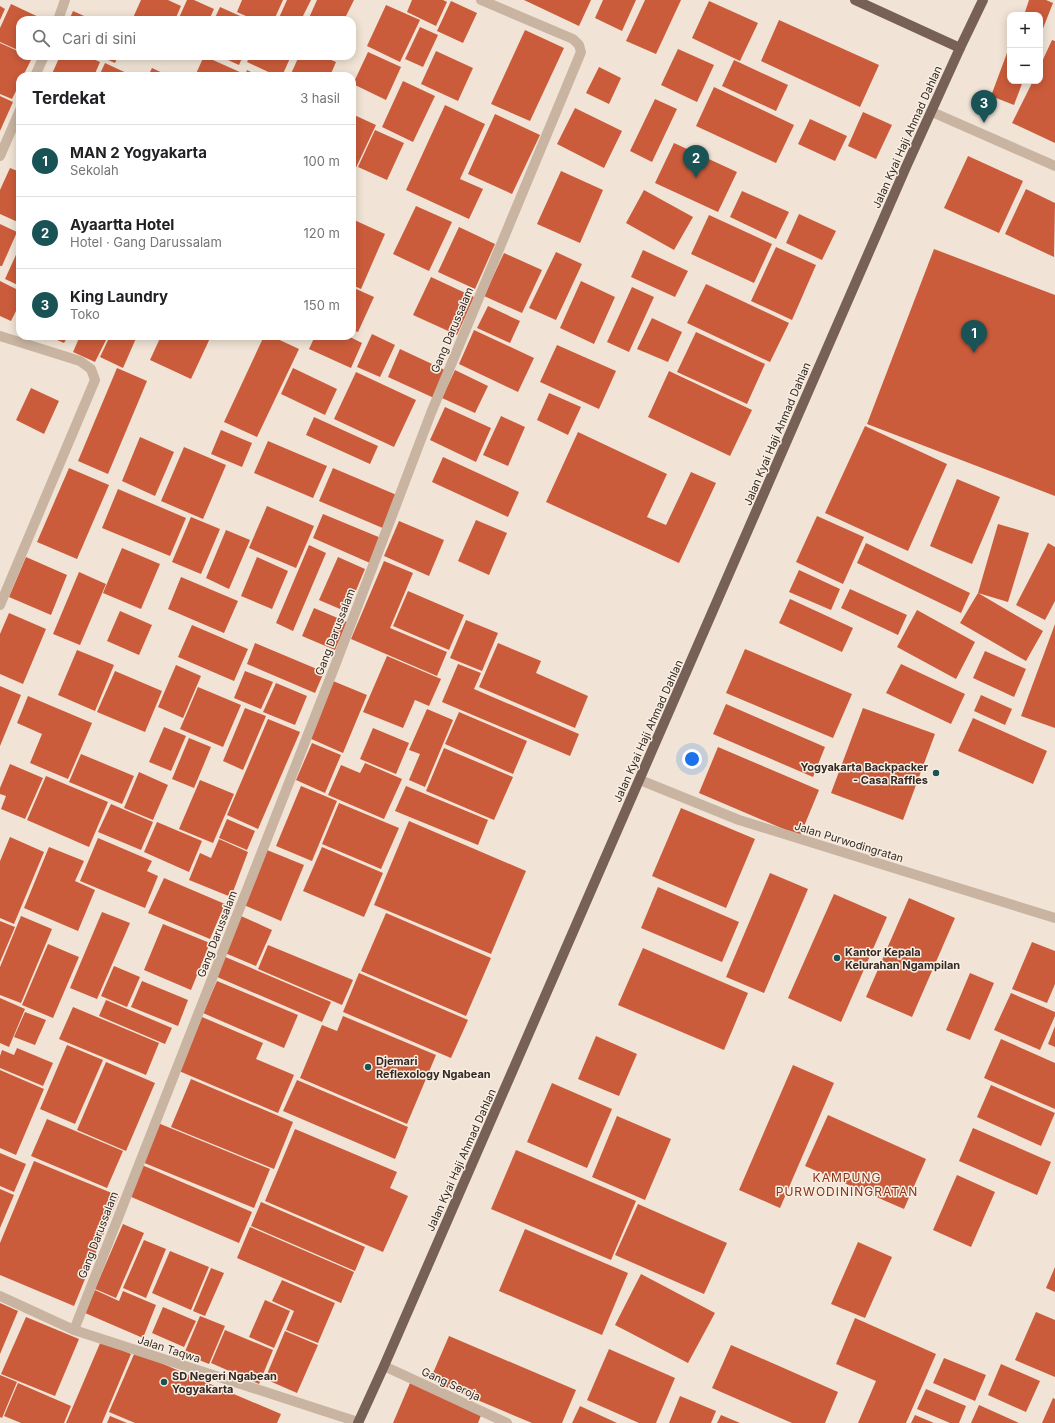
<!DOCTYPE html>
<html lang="id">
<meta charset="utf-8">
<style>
:root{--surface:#fff;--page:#f6f6f6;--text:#202124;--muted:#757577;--line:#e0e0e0;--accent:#195356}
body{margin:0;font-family:Inter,sans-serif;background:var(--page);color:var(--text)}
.controls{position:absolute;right:12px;top:12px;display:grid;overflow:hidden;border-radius:8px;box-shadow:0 2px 10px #0003}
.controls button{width:36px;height:36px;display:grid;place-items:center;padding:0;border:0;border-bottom:1px solid var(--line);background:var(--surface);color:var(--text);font:20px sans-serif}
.you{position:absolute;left:692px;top:759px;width:14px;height:14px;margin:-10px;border:3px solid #fff;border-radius:50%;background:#1a73e8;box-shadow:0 0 0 6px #1a73e833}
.badge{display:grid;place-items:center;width:26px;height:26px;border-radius:50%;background:var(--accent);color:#fff;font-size:13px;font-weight:700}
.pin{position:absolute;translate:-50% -33px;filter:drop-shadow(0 1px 2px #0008)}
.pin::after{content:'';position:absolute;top:21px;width:14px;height:12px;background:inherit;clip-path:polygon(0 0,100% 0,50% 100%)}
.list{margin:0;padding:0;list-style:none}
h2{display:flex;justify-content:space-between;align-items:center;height:52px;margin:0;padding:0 16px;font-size:17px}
h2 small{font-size:13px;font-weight:400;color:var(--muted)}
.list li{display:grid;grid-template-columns:26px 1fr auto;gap:12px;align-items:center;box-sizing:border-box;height:72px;padding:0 16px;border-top:1px solid var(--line)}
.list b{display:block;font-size:15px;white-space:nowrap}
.list p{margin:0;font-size:13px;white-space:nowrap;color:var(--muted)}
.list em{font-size:13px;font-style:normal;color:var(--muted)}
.icon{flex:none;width:22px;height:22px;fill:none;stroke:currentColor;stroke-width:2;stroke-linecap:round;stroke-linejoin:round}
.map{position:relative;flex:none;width:1055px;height:1423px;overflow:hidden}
.search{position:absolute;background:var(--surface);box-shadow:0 2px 10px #0003;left:16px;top:16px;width:340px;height:44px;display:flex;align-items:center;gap:10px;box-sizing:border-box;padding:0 14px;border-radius:12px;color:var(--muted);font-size:15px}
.panel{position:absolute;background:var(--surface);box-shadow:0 2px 10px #0003;left:16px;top:72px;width:340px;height:268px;border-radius:12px}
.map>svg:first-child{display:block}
</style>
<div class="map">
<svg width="1055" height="1423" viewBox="0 0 1055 1423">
<rect width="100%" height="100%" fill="#f1e4d6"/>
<!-- building -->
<g fill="#cb5c3b">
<polygon points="141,0 168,0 181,6 175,20 132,20"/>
<polygon points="187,0 194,0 214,9 209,20 178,20"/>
<polygon points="242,0 283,0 274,20 255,20 237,12"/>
<polygon points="287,0 311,0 301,20 278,20"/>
<polygon points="317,0 354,0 344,20 308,20"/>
<polygon points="412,0 443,0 447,2 436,26 407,12"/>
<polygon points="524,0 591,0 579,26"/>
<polygon points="603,0 636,0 622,31 595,18"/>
<polygon points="645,0 681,0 656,54 626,41"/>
<polygon points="1029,0 1046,0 1053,3 1040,36 1040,15 1024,15"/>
<polygon points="451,1 477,13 463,43 437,31"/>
<polygon points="709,1 758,23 740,61 692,38"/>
<polygon points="11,4 45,20 20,20 20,51 0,42 0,28"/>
<polygon points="386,5 420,20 400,62 367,46"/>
<polygon points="0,6 5,9 0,20"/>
<polygon points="220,7 249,20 214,20"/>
<polygon points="73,11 93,20 69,20"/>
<polygon points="779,20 879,65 860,107 761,61"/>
<polygon points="420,27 438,35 423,67 405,59"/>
<polygon points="525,30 564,48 530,121 491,104"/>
<polygon points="1052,40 1055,41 1055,143 1012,123 1033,81 1040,81 1040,66"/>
<polygon points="0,43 20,52 20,56 28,56 32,58 23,76 20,76 20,83 12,99 0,94"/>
<polygon points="678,49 714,65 697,102 661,85"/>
<polygon points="436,51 473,68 458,101 421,84"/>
<polygon points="368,52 401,67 386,100 353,84"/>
<polygon points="1007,53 1010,54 1010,81 1023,81 1014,105 991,96"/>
<polygon points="60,56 86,56 100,62 94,76 51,76"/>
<polygon points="99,56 118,56 115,63"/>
<polygon points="204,56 242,73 240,76 195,76"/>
<polygon points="219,56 243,56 239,65"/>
<polygon points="250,56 291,56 282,76 277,76 247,62"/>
<polygon points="299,56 322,56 336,62 330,76 290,76"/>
<polygon points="734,60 788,85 776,111 722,86"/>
<polygon points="105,63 133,76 99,76"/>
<polygon points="599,67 621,78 609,104 586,93"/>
<polygon points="152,68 169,76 148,76"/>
<polygon points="247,70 259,76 245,76"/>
<polygon points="403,81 435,96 413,142 382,127"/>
<polygon points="714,87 794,125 776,163 696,126"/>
<polygon points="0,96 13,102 0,131"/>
<polygon points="655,99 677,109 652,162 630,151"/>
<polygon points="445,105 485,124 460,179 483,189 469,219 406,190"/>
<polygon points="575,108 622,131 604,168 557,144"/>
<polygon points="863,112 892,125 876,159 848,146"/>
<polygon points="352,114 376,125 353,174 352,174"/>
<polygon points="495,114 540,135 512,194 468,174"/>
<polygon points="810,119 847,136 835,161 798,144"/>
<polygon points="375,130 404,143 387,180 358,167"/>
<polygon points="674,143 737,172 718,212 655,183"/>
<polygon points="968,156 1023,181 999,233 944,208"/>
<polygon points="10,168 20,172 20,223 0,214 0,190"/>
<polygon points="561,171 603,190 580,243 537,224"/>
<polygon points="1026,189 1055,203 1054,257 1005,234"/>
<polygon points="644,190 693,217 674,250 626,223"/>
<polygon points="742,191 789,212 776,239 730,217"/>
<polygon points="416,206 452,222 429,271 393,254"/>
<polygon points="799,214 836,231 822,260 786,243"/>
<polygon points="709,215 772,244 754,283 691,254"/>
<polygon points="352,219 385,234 361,289 352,285"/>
<polygon points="0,224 17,232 2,266 0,266"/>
<polygon points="459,227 495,244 475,289 438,272"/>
<polygon points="20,246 20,286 5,279"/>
<polygon points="776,247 816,265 792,320 751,301"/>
<polygon points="934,249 1055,295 1055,496 867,424"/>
<polygon points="643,250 688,271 675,297 631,277"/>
<polygon points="556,252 582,264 556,320 529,308"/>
<polygon points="504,253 542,270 522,313 484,296"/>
<polygon points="431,277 474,297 457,335 413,315"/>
<polygon points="0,281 20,291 20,303 11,321 0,316"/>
<polygon points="581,281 615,297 594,344 560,328"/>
<polygon points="706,284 789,323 770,362 687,323"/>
<polygon points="632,287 654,297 629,352 607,342"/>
<polygon points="354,288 374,297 358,332 352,330 352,294"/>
<polygon points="488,306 520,321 510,343 477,328"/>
<polygon points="652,318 682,332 668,362 637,349"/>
<polygon points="474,330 534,358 518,392 459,364"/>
<polygon points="696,332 765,364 747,404 677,372"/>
<polygon points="372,334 395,345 380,377 357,367"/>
<polygon points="48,336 68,336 64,343"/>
<polygon points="80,336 108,336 95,362 73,352"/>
<polygon points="110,336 137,336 123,368 100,357"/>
<polygon points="161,336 211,336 191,379 150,360"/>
<polygon points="264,336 271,336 299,349 257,437 224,422"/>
<polygon points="315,336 348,336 362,343 351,368 309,349"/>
<polygon points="557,345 616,371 599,409 540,382"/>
<polygon points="400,349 447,371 434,398 388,377"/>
<polygon points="117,368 147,381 108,474 78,461"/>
<polygon points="293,368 337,389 325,415 281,394"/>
<polygon points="455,370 488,386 475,413 442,398"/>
<polygon points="669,371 752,410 730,456 648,417"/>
<polygon points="356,372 416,400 394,447 334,419"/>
<polygon points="31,388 59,401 44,434 16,420"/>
<polygon points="549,393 581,407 568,435 537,420"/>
<polygon points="445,407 491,428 476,462 430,440"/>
<polygon points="501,416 525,427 508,466 483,455"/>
<polygon points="314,417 378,446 370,464 306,435"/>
<polygon points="865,426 947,464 908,551 825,513"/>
<polygon points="221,430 252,443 242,467 211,454"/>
<polygon points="578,432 667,474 647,517 666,525 691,472 716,483 679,563 546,502"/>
<polygon points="140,437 174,452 155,496 122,481"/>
<polygon points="268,441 327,466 313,498 254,473"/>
<polygon points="184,447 226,465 203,519 161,501"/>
<polygon points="443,457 519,492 508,517 432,482"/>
<polygon points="69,468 109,485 77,559 37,542"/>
<polygon points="333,468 399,496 385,529 319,501"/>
<polygon points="957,479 1000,497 972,564 930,546"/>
<polygon points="118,489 186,518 170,556 102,528"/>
<polygon points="267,506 314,526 296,568 249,548"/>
<polygon points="323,514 381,538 370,563 313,538"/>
<polygon points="817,516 864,537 843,584 796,562"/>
<polygon points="191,517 220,529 201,574 172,562"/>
<polygon points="476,520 507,533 489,575 458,561"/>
<polygon points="399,521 444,540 429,576 384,556"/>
<polygon points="998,524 1029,533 1008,602 978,593 1043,631 1026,661 960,623 978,593"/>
<polygon points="226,530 250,540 229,589 206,578"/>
<polygon points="866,543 970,593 961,613 857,563"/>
<polygon points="1048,543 1055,547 1055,601 1045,620 1016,605"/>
<polygon points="309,545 326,553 293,631 276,623"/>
<polygon points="122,548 160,564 141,609 103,593"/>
<polygon points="26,557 67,575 51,615 9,597"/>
<polygon points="257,557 288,571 272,609 241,596"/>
<polygon points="338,557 365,569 347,612 319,600"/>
<polygon points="384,561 413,573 390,628 447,652 437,676 351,639"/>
<polygon points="799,570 840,589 831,610 789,592"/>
<polygon points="79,572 106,584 80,645 53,634"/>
<polygon points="181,577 238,601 224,633 168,609"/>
<polygon points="850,589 907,615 898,635 841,608"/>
<polygon points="408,591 464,615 449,650 393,626"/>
<polygon points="790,599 853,628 842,652 779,623"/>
<polygon points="314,608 347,622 335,650 302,636"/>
<polygon points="917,610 975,642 956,679 897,647"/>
<polygon points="120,611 152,625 139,655 107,641"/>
<polygon points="9,613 46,629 23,684 0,674 0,634"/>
<polygon points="466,620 498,633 482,671 450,658"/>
<polygon points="1055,624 1055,728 1021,716"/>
<polygon points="192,625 248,649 234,681 178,657"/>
<polygon points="255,643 324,672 315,693 247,664"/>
<polygon points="498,643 541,661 536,673 588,696 575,728 479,687"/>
<polygon points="745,649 852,694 833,738 726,693"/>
<polygon points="77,650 114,665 95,711 58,695"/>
<polygon points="985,651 1026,669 1014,697 973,678"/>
<polygon points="387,656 441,679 429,706 415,700 403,728 363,712"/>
<polygon points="458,664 481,673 474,689 579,734 570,756 442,702"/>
<polygon points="901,664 965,694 951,724 886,693"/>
<polygon points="176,665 201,676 183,718 158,707"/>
<polygon points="115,671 162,691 145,732 97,712"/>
<polygon points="245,671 273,682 261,709 234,698"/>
<polygon points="333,681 367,695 343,753 309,738"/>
<polygon points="276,683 307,696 295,725 263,712"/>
<polygon points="0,686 21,695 0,746"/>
<polygon points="198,687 241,705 223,747 180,729"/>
<polygon points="981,695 1012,709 1005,725 974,711"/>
<polygon points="28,696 92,723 68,779 30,763 42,734 17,723"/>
<polygon points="726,704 825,747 813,777 713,734"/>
<polygon points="245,708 266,716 243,770 223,761"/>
<polygon points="863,708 935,734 903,820 831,793"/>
<polygon points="427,709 453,720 425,787 409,780 420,754 409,750"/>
<polygon points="459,712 527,741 513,774 445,744"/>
<polygon points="973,718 1047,751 1033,784 958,751"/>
<polygon points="268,719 300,732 258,829 227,815"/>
<polygon points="164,727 186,736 171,771 149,762"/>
<polygon points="373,728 409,743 396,774 360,759"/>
<polygon points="189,738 211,747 194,788 172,779"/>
<polygon points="312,743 341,755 325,793 296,780"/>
<polygon points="718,747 819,790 800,836 699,793"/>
<polygon points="444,748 513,777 494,820 426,791"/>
<polygon points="81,754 134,776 122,804 69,782"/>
<polygon points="365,763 402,779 384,819 328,795 341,765 360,773"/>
<polygon points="10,764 43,778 25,819 1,809 6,796 0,794 0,788"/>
<polygon points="139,772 168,785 153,820 124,808"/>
<polygon points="46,776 108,802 89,847 27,820"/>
<polygon points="200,780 234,794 213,843 179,829"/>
<polygon points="301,786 337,801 312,861 276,846"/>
<polygon points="406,786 488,820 478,845 395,811"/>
<polygon points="339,803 399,828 381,869 322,844"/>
<polygon points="111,804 153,822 141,850 98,832"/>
<polygon points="681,808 755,839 726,908 652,876"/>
<polygon points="227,819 255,831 247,850 219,838"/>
<polygon points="409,821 526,871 491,954 374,905"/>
<polygon points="157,822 202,841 189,872 144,852"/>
<polygon points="10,837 44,852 14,924 0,918 0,861"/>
<polygon points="98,838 152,861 147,871 158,876 145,908 80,881"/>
<polygon points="219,839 248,852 231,897 189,880 200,853 211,858"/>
<polygon points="49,847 84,861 75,881 95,890 78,931 24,908"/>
<polygon points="322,847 383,873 364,917 303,891"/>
<polygon points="267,850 304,865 281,921 244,905"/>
<polygon points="770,873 808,889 764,993 726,977"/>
<polygon points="164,878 225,904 210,939 148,913"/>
<polygon points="658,887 739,922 722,962 641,928"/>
<polygon points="834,894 887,917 841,1022 788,998"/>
<polygon points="909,898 955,918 912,1017 866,997"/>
<polygon points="102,912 130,923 97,999 70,988"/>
<polygon points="386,913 491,958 466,1016 361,971"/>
<polygon points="21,916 52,929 21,1003 0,995 0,967"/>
<polygon points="241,916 272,930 256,966 225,953"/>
<polygon points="0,921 15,927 0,962"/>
<polygon points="163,924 210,943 191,990 144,970"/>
<polygon points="1032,942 1055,951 1055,984 1047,1003 1012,989"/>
<polygon points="48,944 79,957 53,1018 22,1005"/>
<polygon points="268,945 353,980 342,1005 258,969"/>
<polygon points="643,948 748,993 724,1050 618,1005"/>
<polygon points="223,956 331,1002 322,1022 215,976"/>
<polygon points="114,966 140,977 127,1007 101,996"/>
<polygon points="359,973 468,1020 451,1058 343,1012"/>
<polygon points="970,973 994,983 970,1040 946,1030"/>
<polygon points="142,981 188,1000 178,1026 131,1007"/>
<polygon points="217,981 298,1015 284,1048 203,1013"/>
<polygon points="1011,993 1055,1012 1055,1016 1040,1050 994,1030"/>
<polygon points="0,998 25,1009 9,1047 0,1043"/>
<polygon points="106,1000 172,1028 165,1044 99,1016"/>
<polygon points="73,1007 159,1043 146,1075 59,1039"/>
<polygon points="25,1012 46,1020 35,1045 14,1037"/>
<polygon points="343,1016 436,1055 407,1124 300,1078 322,1025 337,1031"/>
<polygon points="202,1017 263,1043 256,1059 294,1075 278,1113 179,1071"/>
<polygon points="1055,1026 1055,1047 1048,1044"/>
<polygon points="596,1036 637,1054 619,1096 578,1079"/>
<polygon points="1001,1039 1055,1063 1055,1109 984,1078"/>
<polygon points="67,1045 103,1060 75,1124 40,1109"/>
<polygon points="17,1048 53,1063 43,1086 0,1068 0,1056 2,1050 14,1055"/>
<polygon points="106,1062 155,1083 126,1151 77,1130"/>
<polygon points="793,1065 834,1083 780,1208 739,1190"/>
<polygon points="0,1070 44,1089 16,1155 0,1148"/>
<polygon points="191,1079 293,1122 274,1169 171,1127"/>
<polygon points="297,1080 408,1127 395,1159 283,1111"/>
<polygon points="552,1083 612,1109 587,1168 527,1142"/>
<polygon points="991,1085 1055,1113 1041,1146 977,1117"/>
<polygon points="828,1115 926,1159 904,1209 805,1166"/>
<polygon points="617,1116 671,1139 645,1200 592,1177"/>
<polygon points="47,1119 123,1151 107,1188 31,1156"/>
<polygon points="158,1123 270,1169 254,1208 142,1162"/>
<polygon points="973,1128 1051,1162 1037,1195 959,1161"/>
<polygon points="295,1129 397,1172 390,1188 408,1196 383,1252 265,1201"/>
<polygon points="516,1150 636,1201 611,1260 491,1209"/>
<polygon points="0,1153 26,1164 14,1192 0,1186"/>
<polygon points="34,1161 119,1196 74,1306 0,1275 0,1243"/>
<polygon points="142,1165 252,1212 239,1243 129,1196"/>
<polygon points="957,1175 995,1192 971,1247 933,1230"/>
<polygon points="0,1189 14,1195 0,1228"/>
<polygon points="261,1202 365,1247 355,1271 251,1226"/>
<polygon points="638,1204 727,1243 704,1294 615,1255"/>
<polygon points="123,1224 144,1233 116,1298 95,1289"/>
<polygon points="250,1227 354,1272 341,1303 237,1258"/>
<polygon points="525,1229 628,1273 602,1335 499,1291"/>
<polygon points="144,1240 166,1249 146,1298 123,1288"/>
<polygon points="858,1242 892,1257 865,1318 831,1304"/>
<polygon points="170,1251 209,1267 191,1310 152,1293"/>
<polygon points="1055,1267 1055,1292 1046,1288"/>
<polygon points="211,1268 224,1273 205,1316 193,1311"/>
<polygon points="641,1274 715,1313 688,1363 615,1325"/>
<polygon points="282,1280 335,1303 318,1343 286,1330 294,1311 272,1301"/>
<polygon points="95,1290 119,1301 123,1291 156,1305 143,1338 85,1313"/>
<polygon points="265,1300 290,1311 274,1348 249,1337"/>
<polygon points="0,1303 18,1311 0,1354"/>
<polygon points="163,1307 196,1321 184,1347 152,1333"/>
<polygon points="1036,1312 1055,1320 1055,1377 1015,1360"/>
<polygon points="200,1316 225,1326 209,1364 184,1354"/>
<polygon points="26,1317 79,1339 55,1396 1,1374"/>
<polygon points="855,1318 936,1354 906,1423 858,1423 876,1381 836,1364"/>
<polygon points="225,1330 273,1350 259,1384 211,1363"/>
<polygon points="285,1331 318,1345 297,1393 265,1379"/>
<polygon points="449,1336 576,1390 562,1423 532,1423 430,1380"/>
<polygon points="101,1341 131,1354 102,1423 66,1423"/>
<polygon points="731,1345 838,1392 825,1423 792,1423 712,1388"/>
<polygon points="609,1349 675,1378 656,1423 639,1423 587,1400"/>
<polygon points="135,1352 281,1414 277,1423 135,1423 109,1412"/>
<polygon points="944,1358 986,1375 975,1401 933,1383"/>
<polygon points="1001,1364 1040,1381 1026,1412 988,1395"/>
<polygon points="0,1375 17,1382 2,1418 0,1417"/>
<polygon points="18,1383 71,1406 64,1423 21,1423 4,1416"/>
<polygon points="410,1383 482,1413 478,1423 393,1423"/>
<polygon points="926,1389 966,1406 959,1423 950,1423 917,1409"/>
<polygon points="680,1396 716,1411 711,1423 669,1423"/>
<polygon points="1053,1398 1055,1399 1055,1423 1042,1423"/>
<polygon points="979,1405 1019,1423 971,1423"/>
<polygon points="580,1406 617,1423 572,1423"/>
<polygon points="721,1415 740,1423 717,1423"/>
<polygon points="915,1415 934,1423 911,1423"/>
<polygon points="110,1416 127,1423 107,1423"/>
</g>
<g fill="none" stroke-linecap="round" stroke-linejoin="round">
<!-- minor -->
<g stroke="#c9b4a2" stroke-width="10">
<polyline points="58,20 65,0"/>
<polyline points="35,76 44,56"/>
<polyline points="932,112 1055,166"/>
<polyline points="0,156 20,110"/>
<polyline points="0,336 80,361 91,369 95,380 0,605"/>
<polyline points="640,780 739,820 1055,918"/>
<polyline points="0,1296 74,1330 358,1422"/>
<polyline points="74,1330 336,663 431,413 581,52 579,45 573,39 481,0"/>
<polyline points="384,1366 507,1423"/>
</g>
<!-- major -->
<g stroke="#776055" stroke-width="10">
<polyline points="855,0 960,48"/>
<polyline points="358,1423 384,1366 906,167 960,48 983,0"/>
</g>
</g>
<!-- markers -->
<g fill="#195356" stroke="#f9eee2" stroke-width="1.5">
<circle cx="936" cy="773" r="4"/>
<circle cx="837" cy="958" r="4"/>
<circle cx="368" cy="1067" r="4"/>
<circle cx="164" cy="1382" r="4"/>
</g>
<g text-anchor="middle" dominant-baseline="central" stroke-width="3" stroke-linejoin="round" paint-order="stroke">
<!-- street labels -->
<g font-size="11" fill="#342925" stroke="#f9eee2">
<text transform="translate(907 137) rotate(-66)">Jalan Kyai Haji Ahmad Dahlan</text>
<text transform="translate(452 330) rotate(-67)">Gang Darussalam</text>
<text transform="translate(777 434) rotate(-67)">Jalan Kyai Haji Ahmad Dahlan</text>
<text transform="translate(335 632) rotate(-69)">Gang Darussalam</text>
<text transform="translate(648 731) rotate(-66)">Jalan Kyai Haji Ahmad Dahlan</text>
<text transform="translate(849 842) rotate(17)">Jalan Purwodingratan</text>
<text transform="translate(217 934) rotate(-69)">Gang Darussalam</text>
<text transform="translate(461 1160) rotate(-66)">Jalan Kyai Haji Ahmad Dahlan</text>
<text transform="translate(98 1235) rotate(-69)">Gang Darussalam</text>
<text transform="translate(169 1349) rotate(18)">Jalan Taqwa</text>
<text transform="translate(451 1384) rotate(25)">Gang Seroja</text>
</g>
<!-- poi labels -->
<g font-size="11" font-weight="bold" fill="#342925" stroke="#f9eee2" text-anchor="start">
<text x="928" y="767" text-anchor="end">Yogyakarta Backpacker<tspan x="928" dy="13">- Casa Raffles</tspan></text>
<text x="845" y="952">Kantor Kepala<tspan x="845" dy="13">Kelurahan Ngampilan</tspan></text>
<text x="376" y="1061">Djemari<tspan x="376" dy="13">Reflexology Ngabean</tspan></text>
<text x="172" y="1376">SD Negeri Ngabean<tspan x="172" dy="13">Yogyakarta</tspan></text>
</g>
<!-- neighbourhood labels -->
<g font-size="12" letter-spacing="1" fill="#85331b" stroke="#f9eee2">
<text x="847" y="1177">KAMPUNG<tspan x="847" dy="14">PURWODININGRATAN</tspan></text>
</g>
</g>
</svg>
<div class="controls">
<button>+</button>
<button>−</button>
</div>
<div class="you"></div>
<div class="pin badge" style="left:974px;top:353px">1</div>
<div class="pin badge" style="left:696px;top:178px">2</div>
<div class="pin badge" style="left:984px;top:123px">3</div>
<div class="search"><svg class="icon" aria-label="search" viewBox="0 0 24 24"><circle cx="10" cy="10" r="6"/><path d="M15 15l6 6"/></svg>Cari di sini</div>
<section class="panel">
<h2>Terdekat<small>3 hasil</small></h2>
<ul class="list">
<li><span class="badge">1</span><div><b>MAN 2 Yogyakarta</b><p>Sekolah</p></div><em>100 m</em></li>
<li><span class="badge">2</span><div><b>Ayaartta Hotel</b><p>Hotel · Gang Darussalam</p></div><em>120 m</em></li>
<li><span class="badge">3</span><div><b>King Laundry</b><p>Toko</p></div><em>150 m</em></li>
</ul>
</section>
</div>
